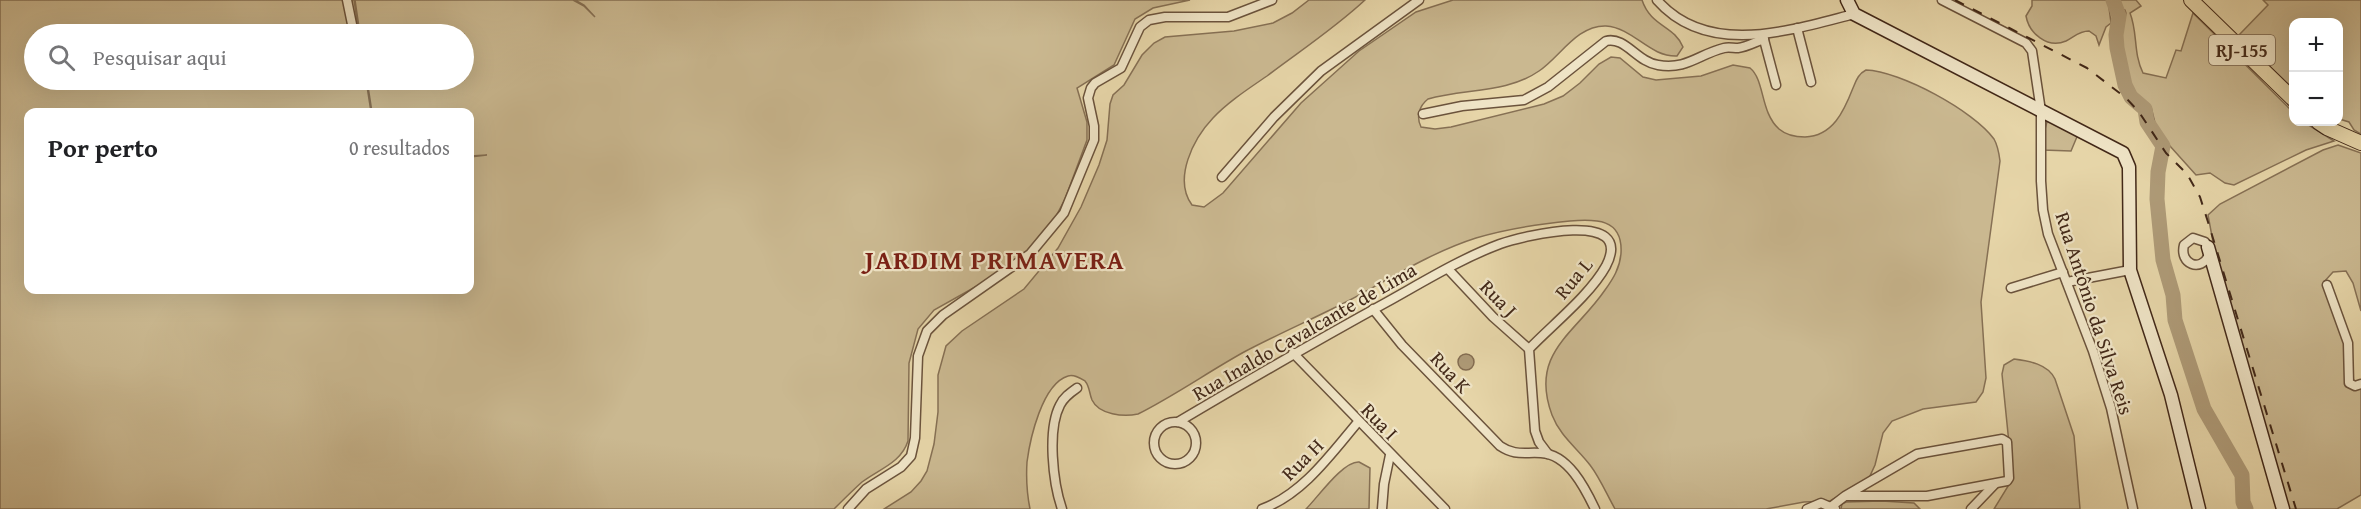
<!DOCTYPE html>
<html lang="pt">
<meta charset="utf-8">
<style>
:root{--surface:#fff;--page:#f6f6f6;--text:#202124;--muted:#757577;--line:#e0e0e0}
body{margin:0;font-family:"Gentium Book Plus",serif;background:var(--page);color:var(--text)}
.controls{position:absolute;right:18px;top:18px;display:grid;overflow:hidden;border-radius:12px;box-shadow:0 6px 24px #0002}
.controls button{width:54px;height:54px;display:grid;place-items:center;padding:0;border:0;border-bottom:2px solid var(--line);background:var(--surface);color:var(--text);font:30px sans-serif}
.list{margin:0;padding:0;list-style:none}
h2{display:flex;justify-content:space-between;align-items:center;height:78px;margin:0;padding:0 24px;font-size:26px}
h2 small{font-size:20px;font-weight:400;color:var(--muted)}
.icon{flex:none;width:33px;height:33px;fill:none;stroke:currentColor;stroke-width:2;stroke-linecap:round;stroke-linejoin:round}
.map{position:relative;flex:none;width:2361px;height:509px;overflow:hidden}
.search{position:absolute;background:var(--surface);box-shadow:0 6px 24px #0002;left:24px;top:24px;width:450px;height:66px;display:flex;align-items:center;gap:15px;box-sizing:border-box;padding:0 21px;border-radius:33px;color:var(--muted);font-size:22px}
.panel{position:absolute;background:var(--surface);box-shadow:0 6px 24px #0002;left:24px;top:108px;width:450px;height:186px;border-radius:12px}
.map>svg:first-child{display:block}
</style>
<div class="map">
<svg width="2361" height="509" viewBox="0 0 2361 509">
<rect width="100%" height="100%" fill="#e6d5a8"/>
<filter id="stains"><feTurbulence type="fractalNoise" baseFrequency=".00333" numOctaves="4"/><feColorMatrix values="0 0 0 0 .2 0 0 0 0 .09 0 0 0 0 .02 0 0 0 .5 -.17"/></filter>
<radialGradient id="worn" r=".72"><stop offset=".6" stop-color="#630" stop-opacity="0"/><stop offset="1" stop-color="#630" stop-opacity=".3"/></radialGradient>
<!-- green -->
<g fill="#cab890" stroke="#867054" stroke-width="1.5">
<path d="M0,0H354L359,34H34V80H366L371,112H28V290H470V157L487,155L470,156V112H372L367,80H464V34H360L355,0H573L584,6L595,17L584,5L575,0H1190L1153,8L1135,19L1114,65L1077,88L1087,122V140L1065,199L1054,220L1028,251L977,286L934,310L918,329L909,363L908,441C901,463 879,469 862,482C852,491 843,500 834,509H0Z"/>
<path d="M1309,0H1365C1335,28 1300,51 1267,76C1248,89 1228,102 1213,118C1193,139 1173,179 1192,205L1204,207L1223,193L1301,103L1359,51L1416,12L1453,0H1642C1651,27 1674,25 1683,47L1677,56C1649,57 1634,28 1606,26C1577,25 1560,57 1539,71C1506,94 1464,88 1428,99C1419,106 1416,117 1421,127L1435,129L1451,127L1544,104L1563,96L1580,83L1599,64L1611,57L1620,58L1643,77L1656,80L1701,76L1733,65L1750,68C1765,80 1760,112 1779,129C1786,135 1796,137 1805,137C1833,136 1844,111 1853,88C1856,81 1858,74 1866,70C1900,71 1974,111 1994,139C1998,146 1999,153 2000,161L1981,302L1986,378L1983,392L1976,402L1923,409L1892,421L1883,433L1875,465L1869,478L1830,501L1804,502L1766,509H1615C1607,495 1600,478 1590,465C1577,448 1560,436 1552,415C1529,353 1575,334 1605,290C1613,279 1620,268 1621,253C1623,218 1595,219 1570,221C1539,224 1506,229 1476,238C1432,252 1391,278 1350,300C1315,318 1278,334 1244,352C1208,372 1174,396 1138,414C1124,417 1099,415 1092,400C1089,393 1090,387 1085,381C1080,378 1074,374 1068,376C1042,384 1030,439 1027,462C1026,478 1027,494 1030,509H884L911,492L921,481L927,471L934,444L938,412V375L946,346L962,331L1024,289L1058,248L1081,207L1099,165L1107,140L1110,104L1113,95L1124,85L1142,55L1154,43L1165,37L1234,31L1273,23L1292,13Z"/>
<path d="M2032,0H2108L2111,23L2106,27L2099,45L2096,36L2089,31C2079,31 2074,37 2066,41C2047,49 2029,33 2026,16L2032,6Z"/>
<path d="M2115,0H2136L2141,6L2130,13C2138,33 2133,53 2143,73L2166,78L2176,50L2181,51L2193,13L2293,112L2294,122H2304L2334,141L2306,150L2234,185L2225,183L2210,173L2196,175L2161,136L2156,127L2151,107L2132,92L2126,81L2120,41L2126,13L2125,10L2117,7Z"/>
<polygon points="2263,0 2361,0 2361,134 2354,130 2349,122 2339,119 2338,22 2294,22 2293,91 2239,35 2268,5"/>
<polygon points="2048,118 2079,132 2071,151 2043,150 2044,133"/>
<polygon points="2338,145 2361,153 2361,311 2353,283 2346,271 2333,272 2324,282 2344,339 2345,382 2361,387 2361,495 2337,509 2289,509 2216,258 2208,215 2220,204 2323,150"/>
<path d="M2014,359C2029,361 2048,364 2055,379L2074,436L2080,509H1994L2010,483L2012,473L2002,374L2004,365Z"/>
<path d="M1359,462L1370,468L1369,509H1306C1318,497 1343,461 1359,462Z"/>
<polygon points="1882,501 1914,503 1920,509 1841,509 1842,504 1846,502"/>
</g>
<!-- water -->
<circle fill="#ae9a77" stroke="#836c51" stroke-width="1.5" cx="1466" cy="362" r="8"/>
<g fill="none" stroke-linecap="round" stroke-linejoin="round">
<!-- river -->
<polyline stroke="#ae9a77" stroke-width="15" points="2113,0 2119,16 2116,35 2117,48 2125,85 2131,97 2145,109 2147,122 2163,146 2158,172 2157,199 2163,260 2173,295 2175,320 2204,409 2242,475 2243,502 2246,509"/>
<defs>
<g id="street">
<polyline points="347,0 354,34"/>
<path d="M1657,0C1708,58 1791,30 1854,14"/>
<polyline points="1942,0 2026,43 2032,51 2041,111 2041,181 2043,210 2048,234 2093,351 2111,408 2133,509"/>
<polyline points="1797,28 1811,82"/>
<polyline points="1763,36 1776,85"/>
<path d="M1423,114L1462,106L1524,100L1548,87L1606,41C1625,36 1637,62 1658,65C1687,70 1699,54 1724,48C1728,47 1733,48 1738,48C1747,47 1755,42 1764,39"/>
<polyline points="1222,177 1274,117 1321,71 1419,0"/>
<path d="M2208,247L2205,242L2193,238L2184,245C2179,264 2201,273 2209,255"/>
<polyline points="1448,269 1493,317 1529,349"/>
<polyline points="2067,282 2130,270"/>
<polyline points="2327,285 2348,343 2349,383 2355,386 2361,384"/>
<polyline points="2011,288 2063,272"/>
<path d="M1373,309L1402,345L1500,446C1515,456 1524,452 1541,453C1568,454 1585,488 1595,509"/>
<polyline points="1293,353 1445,509"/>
<path d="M1178,422C1247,381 1316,341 1387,302C1423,282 1460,259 1500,244C1523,236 1636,208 1606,266C1590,295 1552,325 1529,349L1535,431L1539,442L1548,454"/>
<circle cx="1175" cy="443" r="21"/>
<polyline points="1832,506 1845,496 1927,496 2007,481 2009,478 2007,442 2002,439 1917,454 1845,496"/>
<polyline points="848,509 866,489 901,467 911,456 915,438 918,356 927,331 943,315 1030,254 1064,213 1094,140 1094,126 1088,98 1091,88 1095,83 1121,68 1140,27 1149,20 1165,17 1228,17 1272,0"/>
<path d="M1062,509C1053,483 1047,430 1060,405C1064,397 1070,393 1077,388"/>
<path d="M1262,509C1303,494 1331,454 1358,422"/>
<polyline points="1382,509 1384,484 1390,455"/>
<polyline points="1807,509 1821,503 1835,509"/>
<polyline points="1971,509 1995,484"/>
</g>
<g id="secondary">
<polyline points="1847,0 1854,14 2123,153 2129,167 2130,270 2171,395 2199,509"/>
<polyline points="2208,247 2283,509"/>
</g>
<g id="primary">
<polyline points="2191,0 2294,100"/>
<polyline points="2318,122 2327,128 2361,143"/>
</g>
</defs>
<!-- street casing -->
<use href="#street" stroke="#6b533c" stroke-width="11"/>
<!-- secondary casing -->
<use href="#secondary" stroke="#422818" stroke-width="15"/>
<!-- primary casing -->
<use href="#primary" stroke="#422818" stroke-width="16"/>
<!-- street -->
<use href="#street" stroke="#efe4c6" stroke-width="8"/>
<!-- secondary -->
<use href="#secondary" stroke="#efe4c6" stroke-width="12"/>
<!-- primary -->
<use href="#primary" stroke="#e6d5a8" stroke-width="14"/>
<!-- rail -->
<polyline stroke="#422818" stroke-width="2" stroke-dasharray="10 10" stroke-linecap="butt" points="1955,0 2087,68 2126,98 2139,112 2166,153 2187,174 2200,197 2208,222 2296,509"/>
</g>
<g text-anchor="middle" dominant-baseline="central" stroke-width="4.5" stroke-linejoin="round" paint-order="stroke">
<!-- shield labels -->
<rect fill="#efe4c6" stroke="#76604c" stroke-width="1.5" x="2209" y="35" width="66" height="30" rx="4.5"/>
<g font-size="18" font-weight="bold" fill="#422818">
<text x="2242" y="50">RJ-155</text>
</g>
<!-- street labels -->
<g font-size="20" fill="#422818" stroke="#efe4c6">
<text transform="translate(1573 278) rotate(-50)">Rua L</text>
<text transform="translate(1499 298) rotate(46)">Rua J</text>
<text transform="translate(2095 313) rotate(72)">Rua Antônio da Silva Reis</text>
<text transform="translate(1304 331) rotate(-30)">Rua Inaldo Cavalcante de Lima</text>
<text transform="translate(1451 372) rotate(47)">Rua K</text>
<text transform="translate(1380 421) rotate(46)">Rua I</text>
<text transform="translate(1302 459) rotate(-45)">Rua H</text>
</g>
<!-- district labels -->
<g font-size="26" font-weight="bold" letter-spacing="1.5" fill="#7a1f14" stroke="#efe4c6">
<text x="995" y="259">JARDIM PRIMAVERA</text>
</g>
</g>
<rect width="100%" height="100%" filter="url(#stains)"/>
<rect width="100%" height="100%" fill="url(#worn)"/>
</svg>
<div class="controls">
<button>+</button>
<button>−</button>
</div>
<div class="search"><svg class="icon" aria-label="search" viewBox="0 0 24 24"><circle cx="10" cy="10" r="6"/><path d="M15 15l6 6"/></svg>Pesquisar aqui</div>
<section class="panel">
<h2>Por perto<small>0 resultados</small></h2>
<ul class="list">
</ul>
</section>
</div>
